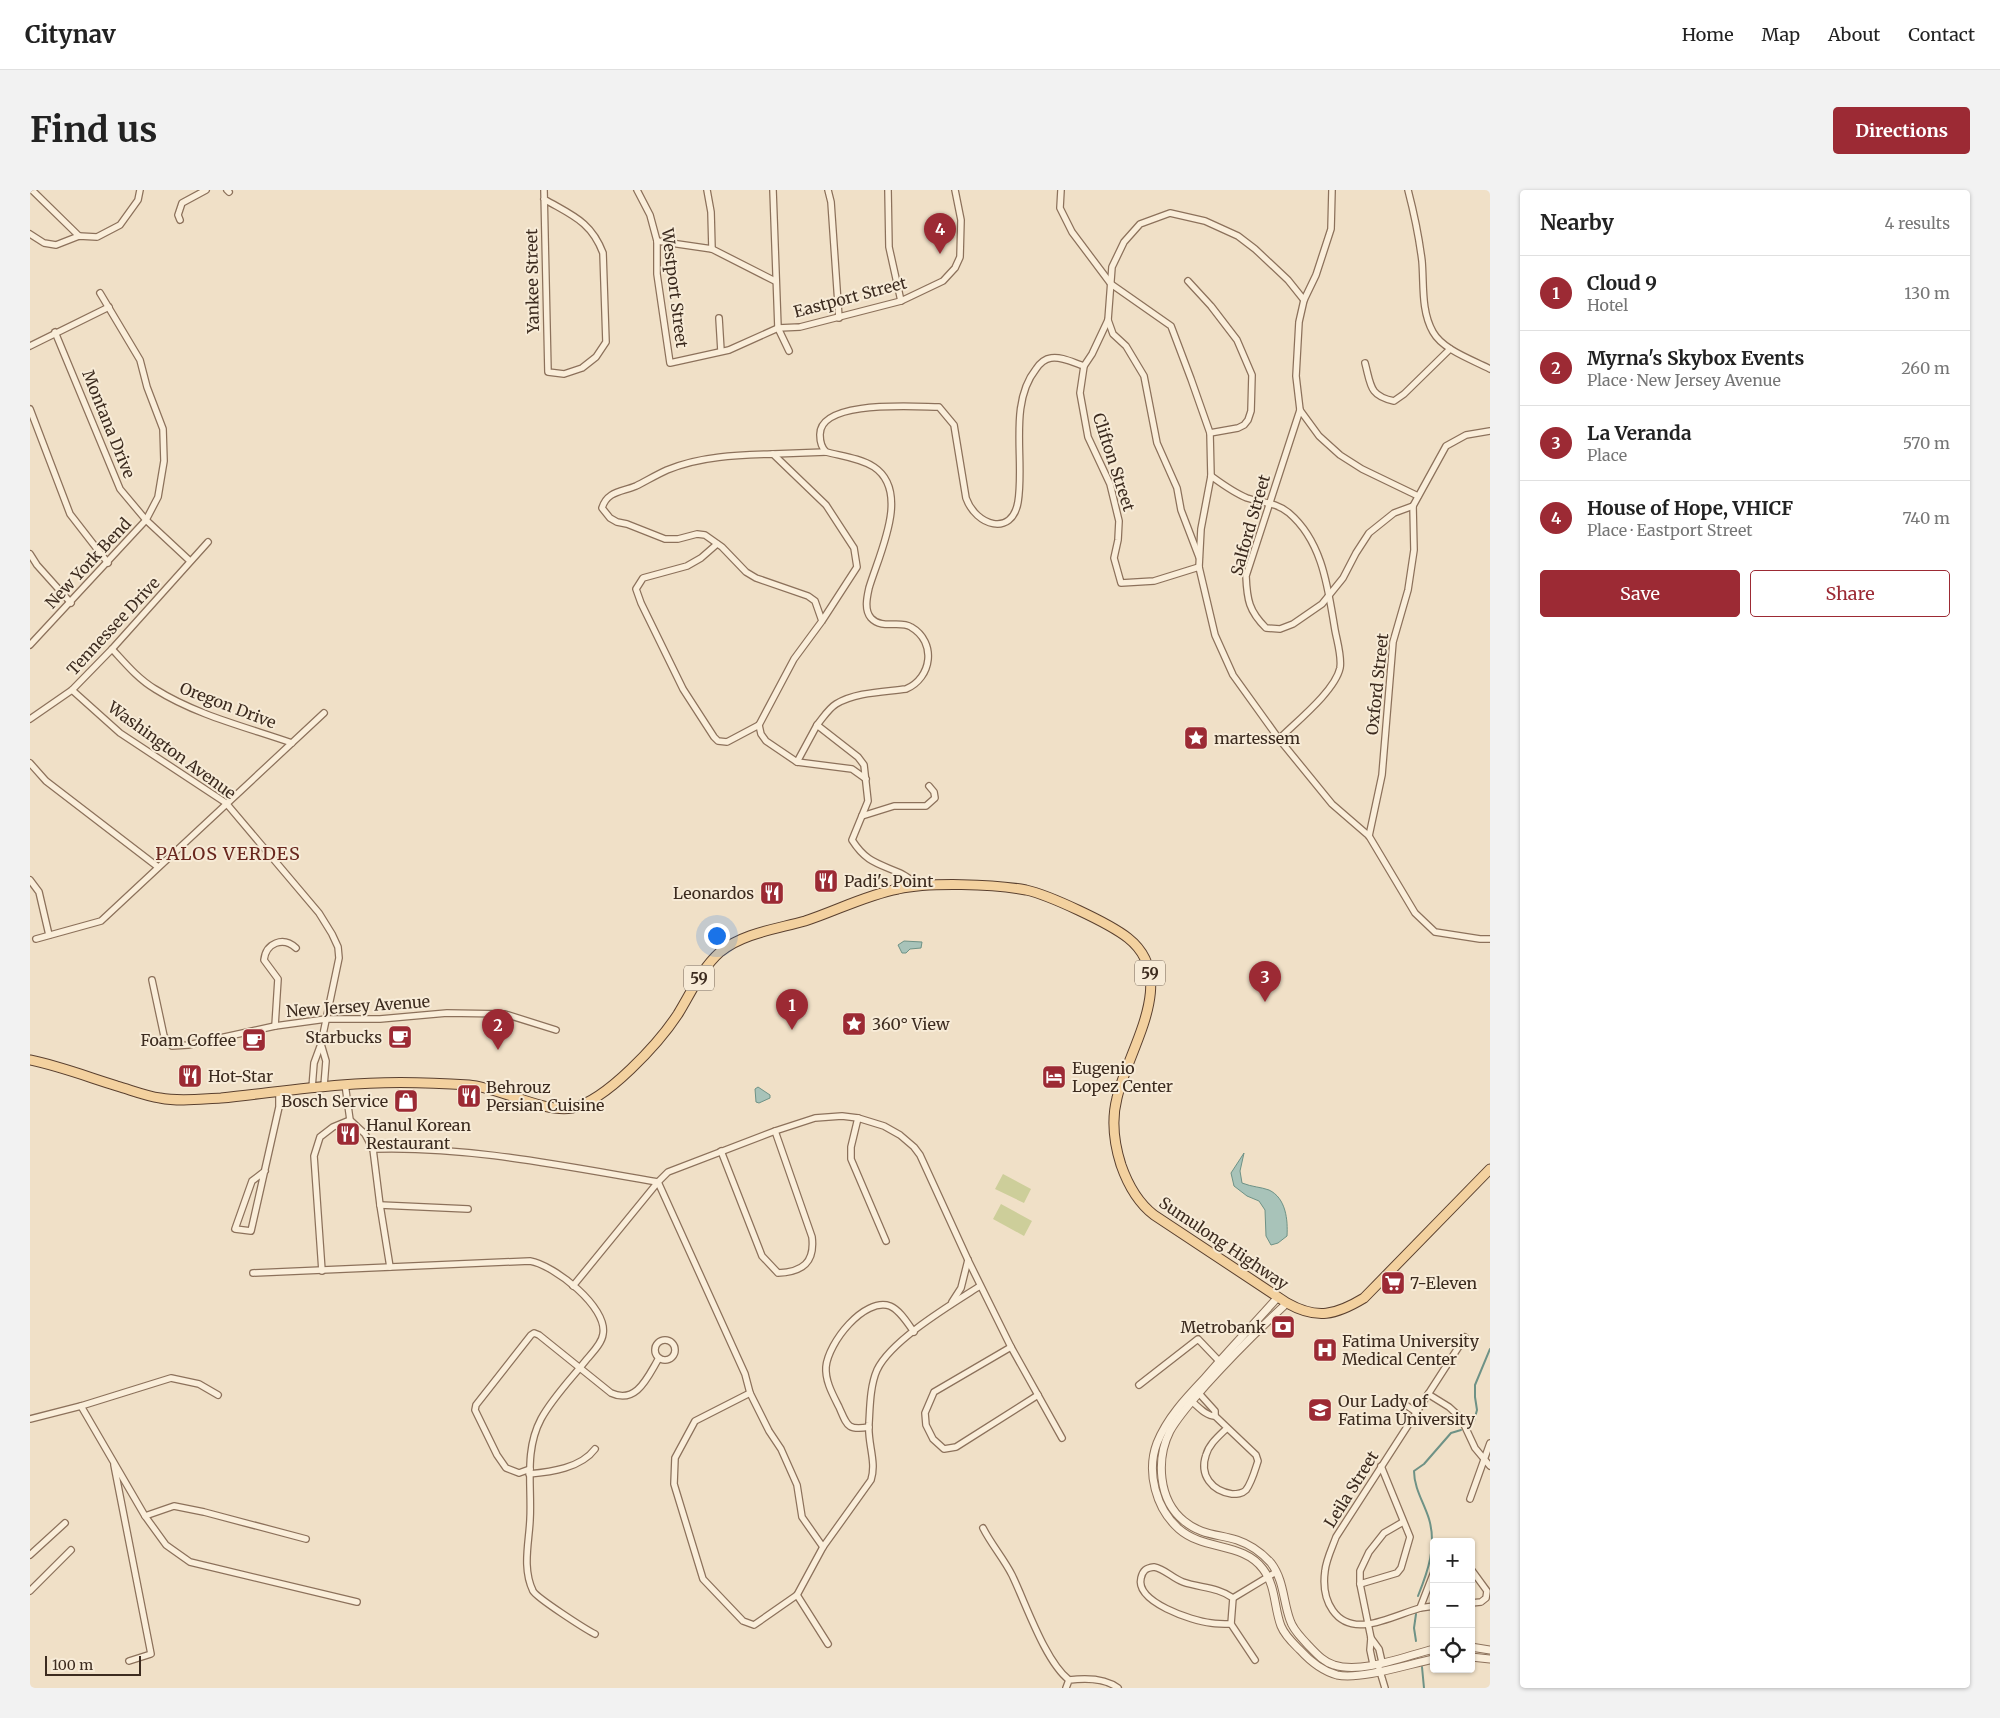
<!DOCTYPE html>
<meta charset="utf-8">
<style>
:root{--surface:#fff;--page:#f2f2f2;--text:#222;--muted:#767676;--line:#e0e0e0;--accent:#9c2a34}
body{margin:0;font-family:Merriweather,serif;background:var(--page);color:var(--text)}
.controls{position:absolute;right:15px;bottom:15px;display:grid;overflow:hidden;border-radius:5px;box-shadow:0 1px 4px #0004}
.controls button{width:45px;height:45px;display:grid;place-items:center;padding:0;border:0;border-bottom:1px solid var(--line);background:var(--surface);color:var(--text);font:25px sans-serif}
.scale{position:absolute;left:15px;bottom:12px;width:96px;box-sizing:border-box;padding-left:5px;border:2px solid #3c2b1f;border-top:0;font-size:14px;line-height:18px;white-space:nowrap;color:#3c2b1f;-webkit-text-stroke:4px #f7ebd7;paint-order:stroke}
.you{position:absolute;left:686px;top:745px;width:18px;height:18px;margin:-12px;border:4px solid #fff;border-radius:50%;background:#1a73e8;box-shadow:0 0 0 8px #1a73e833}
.badge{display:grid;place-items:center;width:32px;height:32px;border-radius:50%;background:var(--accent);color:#fff;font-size:16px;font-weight:700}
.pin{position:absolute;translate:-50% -41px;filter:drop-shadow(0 1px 2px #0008)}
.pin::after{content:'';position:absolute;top:26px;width:18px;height:15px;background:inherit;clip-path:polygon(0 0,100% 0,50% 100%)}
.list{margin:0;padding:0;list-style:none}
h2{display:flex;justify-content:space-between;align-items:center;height:65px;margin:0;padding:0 20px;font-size:21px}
h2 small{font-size:16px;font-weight:400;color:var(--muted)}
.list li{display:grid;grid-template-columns:32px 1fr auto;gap:15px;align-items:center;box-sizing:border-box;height:75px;padding:0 20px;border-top:1px solid var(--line)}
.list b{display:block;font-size:19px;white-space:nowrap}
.list p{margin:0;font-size:16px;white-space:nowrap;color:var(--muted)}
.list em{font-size:16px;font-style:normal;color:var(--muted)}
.actions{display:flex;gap:10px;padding:15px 20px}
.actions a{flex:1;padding:11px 0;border:1px solid var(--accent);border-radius:5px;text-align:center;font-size:18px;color:var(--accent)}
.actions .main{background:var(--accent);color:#fff}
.icon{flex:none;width:28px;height:28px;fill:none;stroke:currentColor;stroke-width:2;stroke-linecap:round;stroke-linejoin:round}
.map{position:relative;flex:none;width:1460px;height:1498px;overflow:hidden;border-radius:5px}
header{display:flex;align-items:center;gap:30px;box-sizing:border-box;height:70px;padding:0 25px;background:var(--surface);border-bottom:1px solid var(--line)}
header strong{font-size:24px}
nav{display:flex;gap:28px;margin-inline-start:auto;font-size:18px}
.intro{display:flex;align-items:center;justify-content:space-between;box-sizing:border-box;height:120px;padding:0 30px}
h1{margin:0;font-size:35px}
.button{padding:12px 22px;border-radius:5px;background:var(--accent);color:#fff;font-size:18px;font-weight:700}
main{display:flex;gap:30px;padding:0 30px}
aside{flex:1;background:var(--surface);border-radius:5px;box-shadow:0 1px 4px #0004}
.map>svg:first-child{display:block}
</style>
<header>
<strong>Citynav</strong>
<nav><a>Home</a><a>Map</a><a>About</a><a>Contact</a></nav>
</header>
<div class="intro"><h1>Find us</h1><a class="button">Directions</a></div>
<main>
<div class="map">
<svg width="1460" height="1498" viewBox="0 0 1460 1498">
<rect width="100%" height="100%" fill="#f0e0c7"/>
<!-- green -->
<g fill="#cdce9a">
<polygon points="973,984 1001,999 994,1013 965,999"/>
<polygon points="971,1014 1002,1031 994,1046 963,1029"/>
</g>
<!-- water -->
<g fill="#a8c3b9" stroke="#6e9286">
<polygon points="874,751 892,752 891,758 880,759 876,763 872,763 868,755"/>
<polygon points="728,897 740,905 740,908 729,913 726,912 725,899"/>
<path d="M1214,963L1210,981L1212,993C1222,997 1231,997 1239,1000C1256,1008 1258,1030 1257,1046L1248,1053L1241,1055L1236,1046L1235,1020L1229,1011L1217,1006L1204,996L1201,983Z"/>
</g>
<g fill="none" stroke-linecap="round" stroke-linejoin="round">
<!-- stream -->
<g stroke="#6e9286" stroke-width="2">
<polyline points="1444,1231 1447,1220 1445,1207 1445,1195 1460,1159"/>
<path d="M1388,1406C1398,1381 1407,1356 1399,1329C1394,1313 1384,1298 1384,1281L1394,1274L1421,1243L1431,1240"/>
<polyline points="1386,1424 1384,1438 1386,1451"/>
<polyline points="1392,1477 1394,1498"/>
</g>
<defs>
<g id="minor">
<polyline points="2,0 49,46"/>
<polyline points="197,0 199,2"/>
<path d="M514,0L518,182L534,184L552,178L566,167L576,152L573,63C561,31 541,25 514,9"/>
<polyline points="607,0 620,25 627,51 627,84 640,173 699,160 748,138 770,137 871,111 913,91 925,78 930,67 931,30 925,0"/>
<polyline points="677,0 681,22 682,59"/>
<polyline points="743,0 748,138 759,161"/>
<polyline points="798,0 801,12 809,128"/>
<polyline points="858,0 859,57 871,111"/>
<polyline points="1031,0 1030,18 1042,42 1081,94 1141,136 1161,189 1180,243 1181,286 1171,339 1169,377 1185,445 1203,485 1249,549 1302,614 1339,646 1385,723 1405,742 1450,749 1460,749"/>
<polyline points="1302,0 1301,39 1286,85 1274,110 1269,132 1266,186 1270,220 1289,246 1310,265 1332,279 1388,306"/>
<path d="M1378,0C1384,23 1389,47 1392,71C1394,95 1391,121 1403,142C1413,160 1443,170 1460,179"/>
<polyline points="150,30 148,25 152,13 176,0"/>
<polyline points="0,44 14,53 26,55 49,46 67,47 90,35 108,10 110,0"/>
<polyline points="627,51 682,59 745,91"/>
<polyline points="1158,91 1181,116 1207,150 1222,185 1221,221 1218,230 1214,235 1208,238 1180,243"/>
<polyline points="689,128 691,161"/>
<polyline points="1078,130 1083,144 1096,156 1114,186 1127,253 1147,298 1151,320 1169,367"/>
<polyline points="25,142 90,299 116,330 160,371"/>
<polyline points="0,156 79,117"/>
<path d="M1335,173C1341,195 1339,206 1364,211L1374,204L1420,159"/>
<polyline points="0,219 40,324 78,373"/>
<path d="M1270,220L1216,386C1217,410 1219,421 1236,438L1250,439L1263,434L1292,414L1313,388L1326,363L1339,343L1364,323L1383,316L1416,256L1436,245L1460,241"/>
<polyline points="743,264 796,262"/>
<path d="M1181,286C1192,294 1204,303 1217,308C1232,313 1246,312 1259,323C1293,352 1298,399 1305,440C1307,451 1312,467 1310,478C1305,501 1266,532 1249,549"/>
<polyline points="687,354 671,368 657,376 613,388 606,399 611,413 653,499 684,547 688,551 697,552 729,535"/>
<polyline points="0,364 7,375 41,413"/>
<polyline points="1169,377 1124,391 1091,393 1084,368 1088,350 1089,331 1080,294 1058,247 1050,203 1054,176 1062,164 1078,130 1082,77 1094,52 1110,34 1140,23 1175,31 1208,46 1225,59 1258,90 1274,110"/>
<path d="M792,431L785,411L778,406L726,388L716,382L692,357L675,345L667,344L648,349H635L597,334L587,332L580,328L572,318C577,301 592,302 606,296C616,291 626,285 637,280C670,266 708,265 743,264L796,315L824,358L827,377L792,431L764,469L729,535L731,544L736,551L767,572L822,579L836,589"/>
<polyline points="0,455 116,330 128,307 134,271 133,239 117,197 110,170 70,103"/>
<path d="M82,459C95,473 108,489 125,499C166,525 216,537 262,553"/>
<polyline points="42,500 90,543 196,613 289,723 302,744 308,757 309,768 291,854 284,873 282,898"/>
<polyline points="0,529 42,500 82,459 178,352"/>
<polyline points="767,572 787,535"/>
<polyline points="0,573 16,591 128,677"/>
<polyline points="832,626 864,616 896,616 905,608 904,602 899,596"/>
<polyline points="1339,646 1352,585 1363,452 1378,400 1384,360 1383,316"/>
<polyline points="0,690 9,702 19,745"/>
<path d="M890,696C883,692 877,686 870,683C847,673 836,672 822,650L838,611L834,575L828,567L787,535C793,528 798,519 806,514C826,502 854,502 876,499C902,488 907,452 881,437C870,430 852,440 841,428C834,420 837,407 839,398C849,364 881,302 844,277C830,268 811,266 796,262C791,257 790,252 790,245C789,209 886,217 909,217L924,235L936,308C946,336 982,347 988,312C995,270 978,214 1006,179C1010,173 1014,169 1021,168C1031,166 1044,173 1054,176"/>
<polyline points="6,749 71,731 294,523"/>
<polyline points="122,790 134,846 142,856 158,855 245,836 296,829 350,829 417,823 475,824 526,840"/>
<path d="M245,836L248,789L234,770C236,753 253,746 266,758"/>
<polyline points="291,854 296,871 294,896"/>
<polyline points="315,894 320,930 335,944 343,959 350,1015 360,1077"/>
<polyline points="828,928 821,957 821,969 856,1051"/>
<path d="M343,959C438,956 533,976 628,992L638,982L745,941L785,928L812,926L828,928L854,936L870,945L884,957L890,965L938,1070L981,1157L1032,1248"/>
<path d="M691,961L732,1066L748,1083C773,1082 785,1072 782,1047L745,941"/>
<polyline points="235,981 222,991 205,1039 221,1041 249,917 249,902"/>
<polyline points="350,1015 438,1019"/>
<polyline points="292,1081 284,966 290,947 303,937 320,930"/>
<path d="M223,1083L500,1071C524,1075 578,1117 573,1144C572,1153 563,1162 557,1169C542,1188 523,1207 511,1229C494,1261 502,1296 500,1330C499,1353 492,1378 503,1401C507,1408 555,1439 565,1444"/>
<polyline points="543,1096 628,992 715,1184 720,1203 739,1241 751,1259 767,1295 772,1327 793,1357"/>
<polyline points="922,1112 931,1098 938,1070"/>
<circle cx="635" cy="1160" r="10"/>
<polyline points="981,1157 904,1202 895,1223 896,1235 903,1249 914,1259 926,1257 1008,1205"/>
<polyline points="1109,1195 1168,1149 1189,1171"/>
<path d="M1166,1200L1185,1221V1226L1226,1265L1228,1271C1225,1280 1222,1292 1216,1300C1212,1304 1207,1304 1202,1304C1182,1301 1169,1285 1176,1265C1179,1254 1189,1246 1197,1238"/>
<path d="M720,1203L665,1231L645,1268L644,1294L673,1389L713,1431L724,1435L767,1405L793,1357L841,1290C847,1272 837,1252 839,1233C840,1217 840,1196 847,1180C861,1150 922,1114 950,1096"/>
<polyline points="1398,1204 1419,1217 1431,1228 1445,1258 1460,1276"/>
<path d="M1159,1209C1167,1215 1175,1226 1185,1226"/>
<polyline points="1367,1209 1386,1222"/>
<polyline points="51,1216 115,1326 136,1355 160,1372 327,1412"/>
<polyline points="0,1229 51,1216 141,1188 169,1194 188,1205"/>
<path d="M839,1237C817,1241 817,1235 809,1217C803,1205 795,1191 796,1177C798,1153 834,1107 860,1116C870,1120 878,1134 884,1142"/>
<polyline points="84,1275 121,1464 99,1471"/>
<path d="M500,1279L489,1283L476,1278L467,1265L445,1220L446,1215L501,1145L504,1143L509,1145L581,1203C607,1215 618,1186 629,1168"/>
<path d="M499,1284C521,1282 551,1278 565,1259"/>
<polyline points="1440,1309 1460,1253"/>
<polyline points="115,1326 144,1316 174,1322 276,1349"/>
<path d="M953,1338C961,1354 974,1369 982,1385C996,1414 1015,1471 1039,1490"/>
<polyline points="0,1365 35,1333"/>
<path d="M1124,1377C1135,1379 1142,1388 1153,1392C1170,1398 1188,1397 1203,1408L1201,1434C1194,1434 1188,1434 1181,1433C1162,1431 1105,1412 1111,1388C1113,1380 1116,1378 1124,1377Z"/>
<polyline points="1441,1379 1457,1401 1456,1408 1451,1412 1441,1413"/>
<polyline points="1404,1382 1390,1418 1404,1416"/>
<polyline points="1330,1394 1367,1383 1371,1378 1380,1347 1351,1276"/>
<polyline points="0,1401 41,1360"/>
<polyline points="767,1405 798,1454"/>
<polyline points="1203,1408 1246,1382"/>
<path d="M1390,1418C1376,1422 1351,1433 1338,1434C1305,1439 1291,1410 1295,1381C1296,1370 1302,1358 1306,1347L1435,1147"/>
<polyline points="1201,1434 1225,1470"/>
<polyline points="1341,1448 1349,1459 1352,1472"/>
<polyline points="1343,1474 1340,1460 1341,1448 1330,1394 1330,1381 1339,1362 1354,1343 1373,1332"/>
<polyline points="1349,1478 1355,1498"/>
<path d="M1036,1498L1039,1490C1055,1488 1075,1488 1088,1498"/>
</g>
<g id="tertiary">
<path d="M1248,1107C1223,1135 1198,1161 1174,1189C1156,1208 1137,1228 1127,1253C1116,1282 1126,1319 1149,1339C1174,1361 1213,1352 1233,1379C1246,1396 1244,1418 1251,1436C1255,1446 1263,1453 1270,1460C1280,1471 1292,1481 1307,1485C1331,1490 1379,1474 1404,1469"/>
<path d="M1257,1113C1228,1140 1201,1167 1175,1196C1163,1210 1149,1225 1140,1241C1126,1269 1128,1310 1154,1331C1171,1345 1187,1344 1207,1350C1219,1354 1232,1363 1241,1373C1254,1390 1253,1411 1260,1430C1263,1440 1271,1447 1277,1454C1285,1462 1293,1472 1304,1475C1332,1484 1375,1466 1404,1459"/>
<polyline points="1441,1457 1460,1460"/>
<polyline points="1441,1467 1460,1469"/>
</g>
<path id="primary" d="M0,870C29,876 58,887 87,896C101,900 116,906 130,908C150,912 171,909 191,908C231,904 271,898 311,895C353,891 397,892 439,895C471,898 513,923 542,918C576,911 629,853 648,824C661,803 671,779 690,762C713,743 747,739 775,731C806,721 836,705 868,699C900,692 963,694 996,700C1019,705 1079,733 1098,748C1150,789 1098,859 1087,908C1081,931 1084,953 1091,975C1098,995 1107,1012 1124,1025L1257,1113C1287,1130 1306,1125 1334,1108L1460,979"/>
</defs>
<!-- minor casing -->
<use href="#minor" stroke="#8c715b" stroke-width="8"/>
<!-- tertiary casing -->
<use href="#tertiary" stroke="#8c715b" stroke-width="9"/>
<!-- primary casing -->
<use href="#primary" stroke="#5a402f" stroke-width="11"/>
<!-- minor -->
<use href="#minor" stroke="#faeeda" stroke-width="5.5"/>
<!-- tertiary -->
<use href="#tertiary" stroke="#faeeda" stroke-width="7"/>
<!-- primary -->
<use href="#primary" stroke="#f3d19f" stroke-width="9"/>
</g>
<!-- icons -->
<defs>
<symbol id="sight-square" viewBox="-11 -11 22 22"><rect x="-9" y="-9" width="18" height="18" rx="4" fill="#9c2a34" stroke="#f7ebd7"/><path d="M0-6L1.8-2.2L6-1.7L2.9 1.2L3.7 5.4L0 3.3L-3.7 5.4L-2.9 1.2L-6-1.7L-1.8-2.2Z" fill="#fff"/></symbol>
<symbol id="restaurant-square" viewBox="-11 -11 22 22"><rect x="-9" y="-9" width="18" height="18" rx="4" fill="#9c2a34" stroke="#f7ebd7"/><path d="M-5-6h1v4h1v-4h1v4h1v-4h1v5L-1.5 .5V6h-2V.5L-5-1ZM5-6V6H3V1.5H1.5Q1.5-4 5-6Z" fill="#fff"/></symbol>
<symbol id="cafe-square" viewBox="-11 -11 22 22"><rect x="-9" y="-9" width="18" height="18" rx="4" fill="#9c2a34" stroke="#f7ebd7"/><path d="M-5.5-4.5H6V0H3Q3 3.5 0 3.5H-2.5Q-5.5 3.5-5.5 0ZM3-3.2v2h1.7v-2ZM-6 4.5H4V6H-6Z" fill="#fff"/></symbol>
<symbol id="hotel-square" viewBox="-11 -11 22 22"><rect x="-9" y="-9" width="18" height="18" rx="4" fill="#9c2a34" stroke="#f7ebd7"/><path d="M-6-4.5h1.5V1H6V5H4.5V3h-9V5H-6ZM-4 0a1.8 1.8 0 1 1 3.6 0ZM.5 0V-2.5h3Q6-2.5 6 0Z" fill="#fff"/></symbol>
<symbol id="shop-square" viewBox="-11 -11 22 22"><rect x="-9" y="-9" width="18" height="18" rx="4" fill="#9c2a34" stroke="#f7ebd7"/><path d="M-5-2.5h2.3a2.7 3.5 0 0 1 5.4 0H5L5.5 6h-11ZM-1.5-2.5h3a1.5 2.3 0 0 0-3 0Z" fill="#fff"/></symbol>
<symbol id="supermarket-square" viewBox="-11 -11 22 22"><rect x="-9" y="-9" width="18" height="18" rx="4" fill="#9c2a34" stroke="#f7ebd7"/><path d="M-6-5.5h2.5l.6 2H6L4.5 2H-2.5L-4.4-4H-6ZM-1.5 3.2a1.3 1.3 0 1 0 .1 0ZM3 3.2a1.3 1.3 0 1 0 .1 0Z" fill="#fff"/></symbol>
<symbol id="bank-square" viewBox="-11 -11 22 22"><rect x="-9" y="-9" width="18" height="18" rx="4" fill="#9c2a34" stroke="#f7ebd7"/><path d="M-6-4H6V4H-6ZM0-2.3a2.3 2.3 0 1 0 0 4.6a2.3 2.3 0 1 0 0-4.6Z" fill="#fff"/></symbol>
<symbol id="hospital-square" viewBox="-11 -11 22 22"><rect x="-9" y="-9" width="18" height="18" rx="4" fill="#9c2a34" stroke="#f7ebd7"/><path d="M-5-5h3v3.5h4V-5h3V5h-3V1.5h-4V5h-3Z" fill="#fff"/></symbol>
<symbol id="university-square" viewBox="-11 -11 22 22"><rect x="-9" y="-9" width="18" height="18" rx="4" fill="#9c2a34" stroke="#f7ebd7"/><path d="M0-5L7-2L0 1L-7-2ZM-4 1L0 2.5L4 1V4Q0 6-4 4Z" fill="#fff"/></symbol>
</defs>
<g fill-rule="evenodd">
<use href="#sight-square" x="1152" y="534" width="28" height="28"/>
<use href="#restaurant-square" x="782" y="677" width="28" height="28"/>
<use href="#restaurant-square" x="728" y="689" width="28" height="28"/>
<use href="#sight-square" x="810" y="820" width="28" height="28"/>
<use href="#cafe-square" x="356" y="833" width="28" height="28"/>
<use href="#cafe-square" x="210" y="836" width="28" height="28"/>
<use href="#restaurant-square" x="146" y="872" width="28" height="28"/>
<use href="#hotel-square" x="1010" y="873" width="28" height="28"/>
<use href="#restaurant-square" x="425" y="892" width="28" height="28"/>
<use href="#shop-square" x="362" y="897" width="28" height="28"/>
<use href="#restaurant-square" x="304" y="930" width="28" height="28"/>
<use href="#supermarket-square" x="1349" y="1079" width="28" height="28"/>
<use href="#bank-square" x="1239" y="1123" width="28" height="28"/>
<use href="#hospital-square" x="1281" y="1146" width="28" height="28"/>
<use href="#university-square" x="1276" y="1206" width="28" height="28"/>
</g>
<g text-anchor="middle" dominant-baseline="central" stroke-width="4" stroke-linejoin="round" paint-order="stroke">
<!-- shield labels -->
<g fill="#f7ebd7" stroke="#746556" stroke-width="1">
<rect x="1105" y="770.5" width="30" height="25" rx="4"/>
<rect x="654" y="775.5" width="30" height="25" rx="4"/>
</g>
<g font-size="15" font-weight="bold" fill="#3c2b1f">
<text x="1120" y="783">59</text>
<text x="669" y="788">59</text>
</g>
<!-- street labels -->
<g font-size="16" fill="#3c2b1f" stroke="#f7ebd7">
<text transform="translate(502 91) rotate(-91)">Yankee Street</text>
<text transform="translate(645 98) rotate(83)">Westport Street</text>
<text transform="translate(820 107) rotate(-15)">Eastport Street</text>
<text transform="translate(79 234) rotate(68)">Montana Drive</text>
<text transform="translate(1084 272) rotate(72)">Clifton Street</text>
<text transform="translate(1220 335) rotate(-74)">Salford Street</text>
<text transform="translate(58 373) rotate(-47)">New York Bend</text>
<text transform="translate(83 436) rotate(-47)">Tennessee Drive</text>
<text transform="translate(1347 494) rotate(-84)">Oxford Street</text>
<text transform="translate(198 515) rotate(21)">Oregon Drive</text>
<text transform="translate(142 560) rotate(36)">Washington Avenue</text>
<text transform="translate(328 816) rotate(-4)">New Jersey Avenue</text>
<text transform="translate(1194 1053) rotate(34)">Sumulong Highway</text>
<text transform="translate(1321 1299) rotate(-58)">Leila Street</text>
</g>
<!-- poi labels -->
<g font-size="16" fill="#3c2b1f" stroke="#f7ebd7" text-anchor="start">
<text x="1184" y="548">martessem</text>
<text x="814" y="691">Padi's Point</text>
<text x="724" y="703" text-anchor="end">Leonardos</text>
<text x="842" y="834">360° View</text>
<text x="352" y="847" text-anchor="end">Starbucks</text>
<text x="206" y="850" text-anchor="end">Foam Coffee</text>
<text x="1042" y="878">Eugenio<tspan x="1042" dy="18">Lopez Center</tspan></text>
<text x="178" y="886">Hot-Star</text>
<text x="456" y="897">Behrouz<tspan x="456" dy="18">Persian Cuisine</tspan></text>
<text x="358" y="911" text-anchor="end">Bosch Service</text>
<text x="336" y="935">Hanul Korean<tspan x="336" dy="18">Restaurant</tspan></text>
<text x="1380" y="1093">7-Eleven</text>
<text x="1236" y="1137" text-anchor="end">Metrobank</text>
<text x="1312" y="1151">Fatima University<tspan x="1312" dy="18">Medical Center</tspan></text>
<text x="1308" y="1211">Our Lady of<tspan x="1308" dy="18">Fatima University</tspan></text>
</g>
<!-- neighbourhood labels -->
<g font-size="18" letter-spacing="1" fill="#69271e" stroke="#f7ebd7">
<text x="198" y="663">PALOS VERDES</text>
</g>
</g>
</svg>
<div class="controls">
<button>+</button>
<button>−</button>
<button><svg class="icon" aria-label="locate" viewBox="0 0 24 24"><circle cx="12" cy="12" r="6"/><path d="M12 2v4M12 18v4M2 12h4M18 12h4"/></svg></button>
</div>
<div class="scale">100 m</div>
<div class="you"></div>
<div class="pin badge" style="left:762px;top:840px">1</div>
<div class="pin badge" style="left:468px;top:860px">2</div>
<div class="pin badge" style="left:1235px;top:812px">3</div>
<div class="pin badge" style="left:910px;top:64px">4</div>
</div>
<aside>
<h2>Nearby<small>4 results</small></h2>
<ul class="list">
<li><span class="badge">1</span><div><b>Cloud 9</b><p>Hotel</p></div><em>130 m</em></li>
<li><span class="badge">2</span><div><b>Myrna's Skybox Events</b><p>Place · New Jersey Avenue</p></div><em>260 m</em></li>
<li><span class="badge">3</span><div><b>La Veranda</b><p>Place</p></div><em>570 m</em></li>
<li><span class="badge">4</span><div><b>House of Hope, VHICF</b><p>Place · Eastport Street</p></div><em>740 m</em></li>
</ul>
<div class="actions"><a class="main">Save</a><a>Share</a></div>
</aside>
</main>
